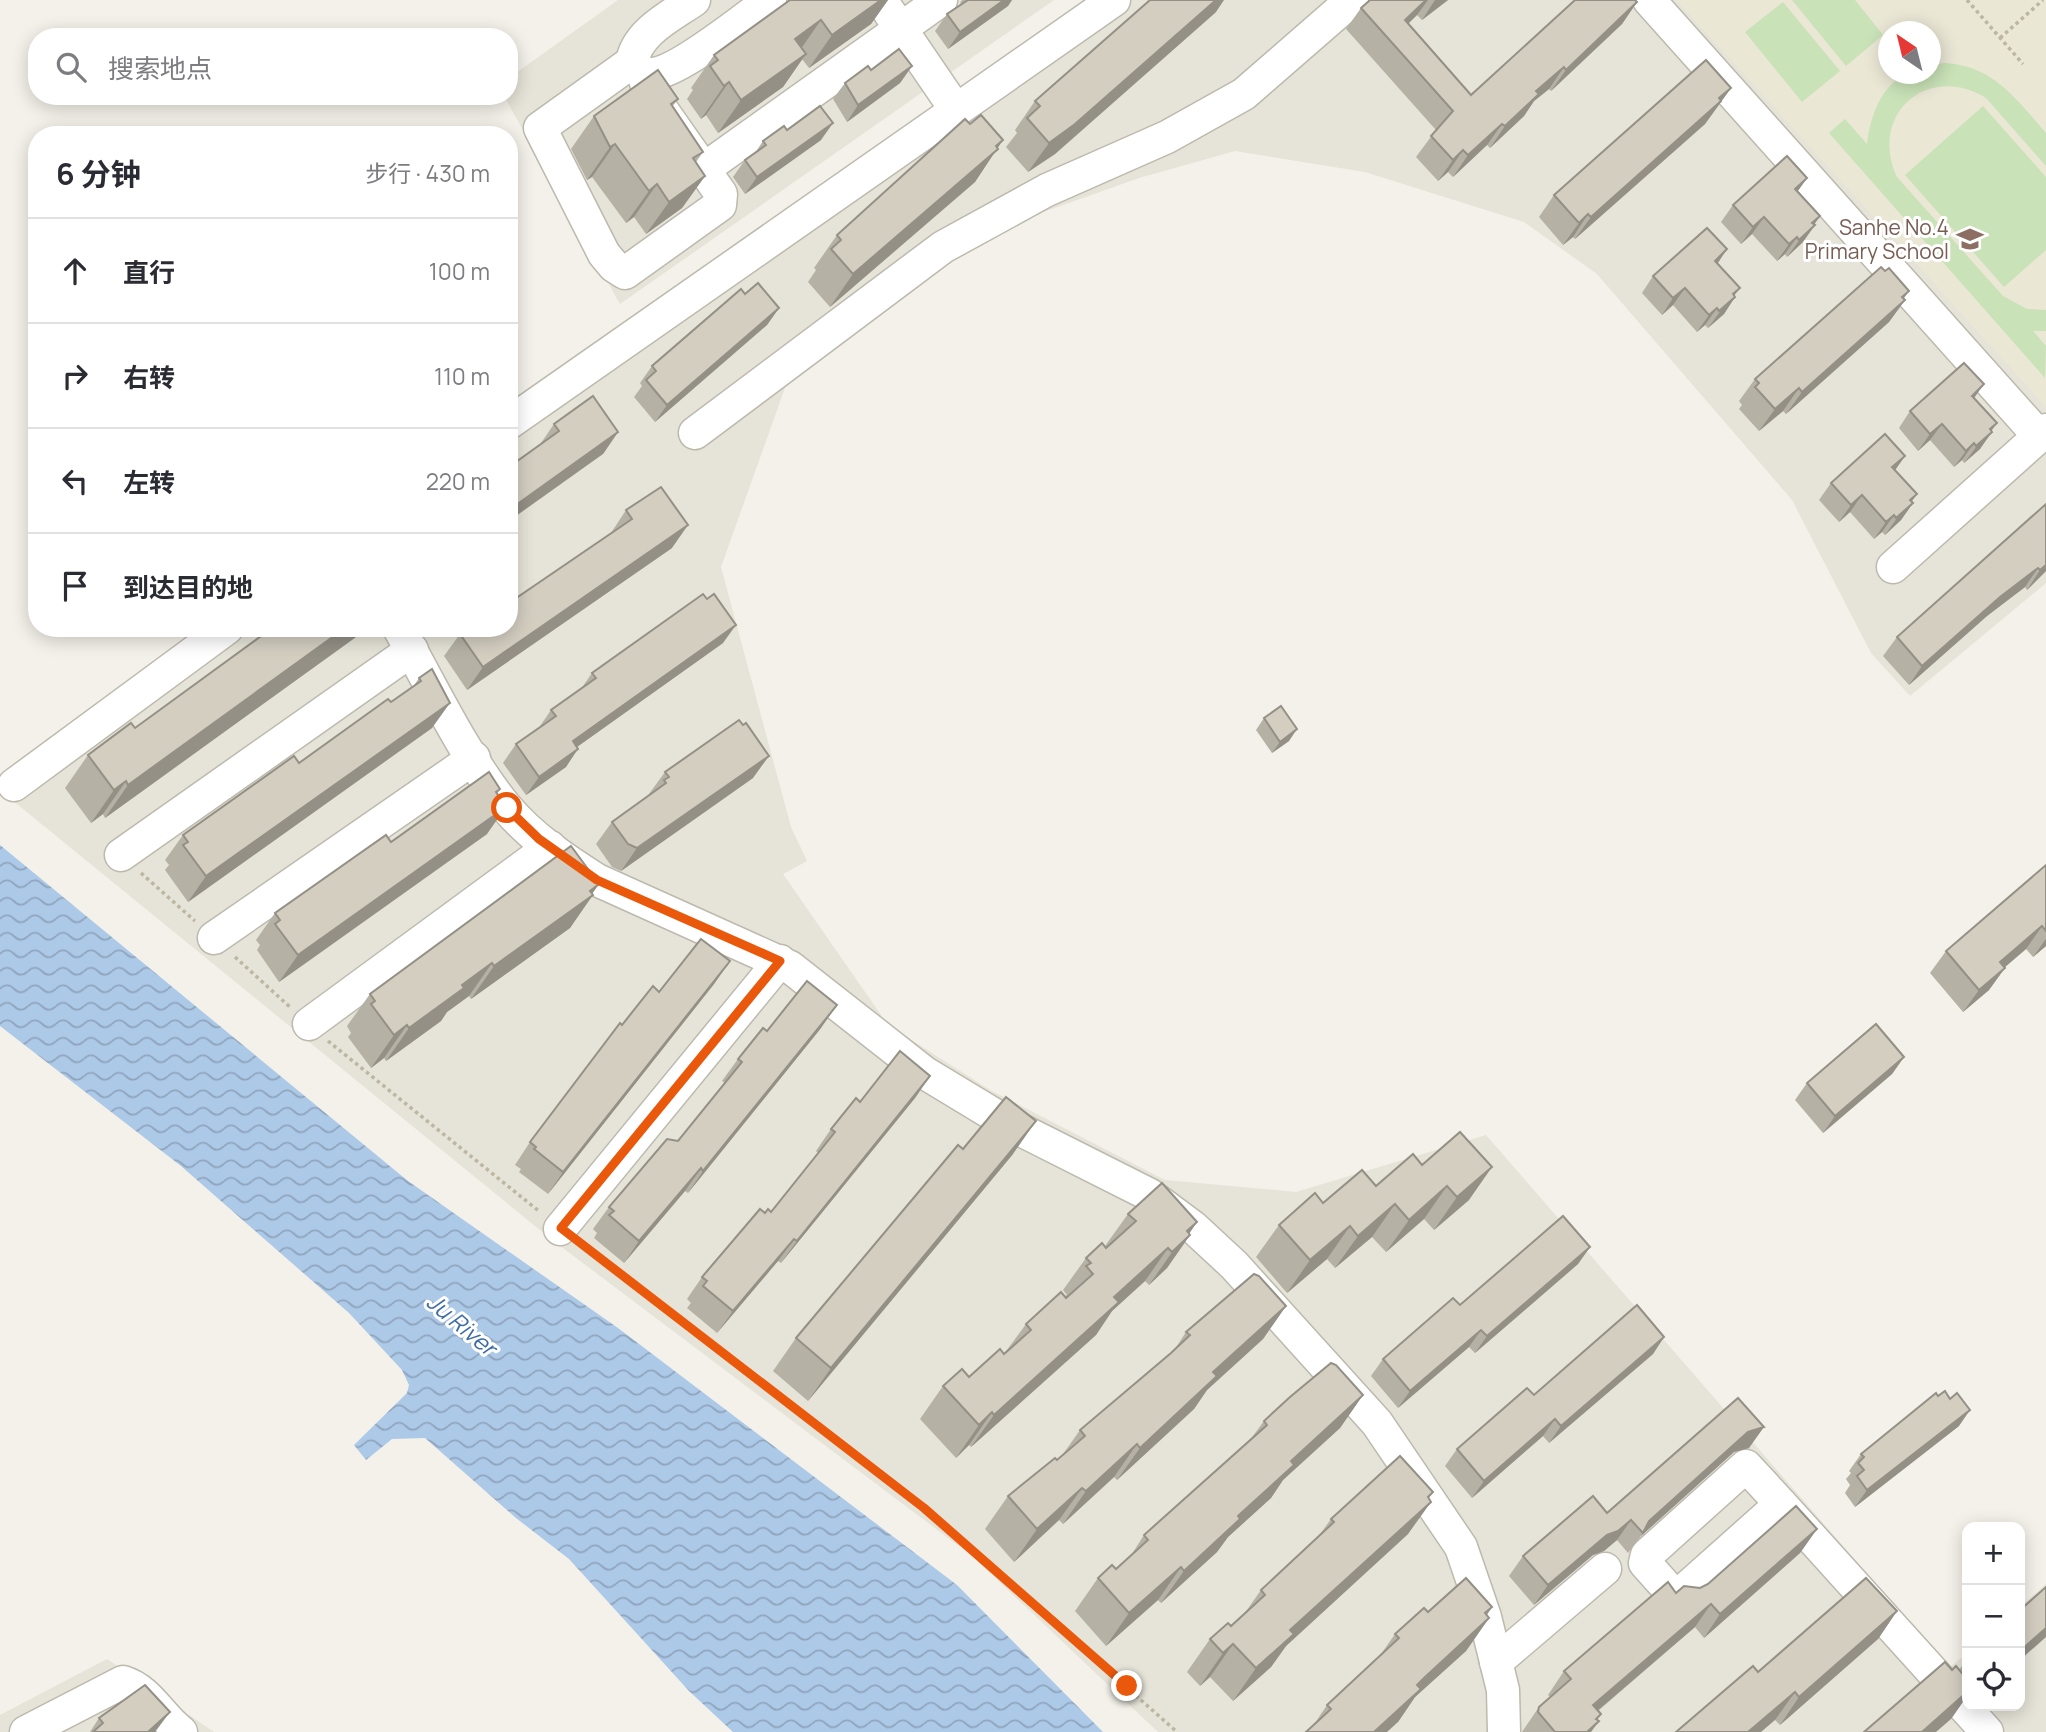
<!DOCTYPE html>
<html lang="zh">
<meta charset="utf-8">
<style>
:root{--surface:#fff;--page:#f7f7f7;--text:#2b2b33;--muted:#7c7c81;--line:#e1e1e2}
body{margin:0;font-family:Manrope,"Noto Sans SC",sans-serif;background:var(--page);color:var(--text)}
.controls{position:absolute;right:21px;bottom:21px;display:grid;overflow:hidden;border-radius:14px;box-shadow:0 4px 18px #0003}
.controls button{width:63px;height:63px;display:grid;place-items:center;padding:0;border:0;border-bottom:2px solid var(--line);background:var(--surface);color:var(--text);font:35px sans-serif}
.compass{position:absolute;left:1878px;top:21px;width:63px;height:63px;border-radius:50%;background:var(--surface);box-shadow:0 4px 18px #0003;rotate:325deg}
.stop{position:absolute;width:21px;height:21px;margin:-16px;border:5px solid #ea580c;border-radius:50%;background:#fff}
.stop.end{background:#ea580c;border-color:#fff;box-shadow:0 2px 7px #0008}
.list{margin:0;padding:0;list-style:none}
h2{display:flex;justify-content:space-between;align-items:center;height:91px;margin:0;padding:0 28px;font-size:30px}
h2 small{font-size:23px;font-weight:400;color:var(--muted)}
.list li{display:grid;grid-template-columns:46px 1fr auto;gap:21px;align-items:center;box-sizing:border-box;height:105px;padding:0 28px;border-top:2px solid var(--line)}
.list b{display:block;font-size:26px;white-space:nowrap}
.list em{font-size:23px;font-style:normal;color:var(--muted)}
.icon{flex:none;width:38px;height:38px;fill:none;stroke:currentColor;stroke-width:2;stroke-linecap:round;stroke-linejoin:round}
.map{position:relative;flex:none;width:2046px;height:1732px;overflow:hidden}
.search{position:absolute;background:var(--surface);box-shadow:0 4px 18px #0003;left:28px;top:28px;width:490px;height:77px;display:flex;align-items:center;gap:18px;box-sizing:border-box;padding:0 24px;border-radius:28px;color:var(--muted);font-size:26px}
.panel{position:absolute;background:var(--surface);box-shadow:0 4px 18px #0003;left:28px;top:126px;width:490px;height:511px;border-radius:28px}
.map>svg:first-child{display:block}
</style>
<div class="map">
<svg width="2046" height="1732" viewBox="0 0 2046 1732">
<defs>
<pattern id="water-waves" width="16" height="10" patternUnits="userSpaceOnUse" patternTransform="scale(1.75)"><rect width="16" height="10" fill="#adc9e8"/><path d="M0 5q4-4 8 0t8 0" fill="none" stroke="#8fa5bd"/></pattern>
</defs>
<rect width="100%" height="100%" fill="#f3f1e9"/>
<!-- residential -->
<g fill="#e6e3d8">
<polygon points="618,0 1054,0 620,304 504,96 509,96 509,78"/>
<polygon points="1126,0 1677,0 2046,405 2046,583 1910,696 1871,653 1792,500 1597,274 1524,222 1365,172 1235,151 1139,178 1035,215 972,244 786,385 721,567 791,827 807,861 783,874 888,1025 990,1090 1165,1180 1296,1192 1486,1135 1949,1668 1967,1653 1967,1706 2020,1706 2020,1607 2046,1584 2046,1732 1158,1732 972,1556 551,1239 12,800 250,628 509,628 509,441"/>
<polygon points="107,1659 214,1732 0,1732 0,1715"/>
</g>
<!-- education -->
<path fill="#eae7d5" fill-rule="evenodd" d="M1677,0H2046V405L2045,406ZM1888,32H1930V74H1888Z"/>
<!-- pitch -->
<g fill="#c9e2b7">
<polygon points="1792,0 1855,0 1883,35 1846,66"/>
<polygon points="1783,2 1840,71 1802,102 1745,32"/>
<path d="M1945,63C1994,66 2016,99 2046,133V166L1986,98C1927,62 1868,115 1897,177L2003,296L2027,309L2046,310V331H2033L2046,346L2045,378L1829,133L1845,119L1867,144C1870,119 1880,84 1908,74C1914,72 1924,74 1930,74L1931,65Z"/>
<polygon points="1983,106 2046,177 2046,250 2004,287 1905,175"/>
</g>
<!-- water -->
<polygon fill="url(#water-waves)" points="0,845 408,1181 618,1328 957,1585 1103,1732 733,1732 689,1691 569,1559 516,1518 425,1438 392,1439 366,1460 354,1445 407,1393 409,1385 402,1370 349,1313 181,1166 0,1026"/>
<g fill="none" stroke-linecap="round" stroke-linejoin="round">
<defs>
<g id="minor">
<path d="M694,0C671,16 637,32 632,62C636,68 642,74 649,74C675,76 746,17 770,0"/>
<polyline points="881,0 956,110"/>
<polyline points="1649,0 2039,436"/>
<polyline points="632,62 540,128 604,254 614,266 625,273 720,205 721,194 648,90 643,72"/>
<polyline points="704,169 941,0"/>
<polyline points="509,423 1114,0"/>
<polyline points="695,433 943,247 1047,190 1167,137 1244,94 1352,0"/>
<polyline points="1893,567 2046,430"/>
<path d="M399,628C431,685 465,757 506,807C531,837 565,860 597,880L790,967L925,1073L1011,1125L1150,1195L1193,1227L1234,1265L1377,1423L1461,1547L1485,1617L1503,1690L1504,1732"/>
<polyline points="14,785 227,628"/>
<polyline points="121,855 412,650"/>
<polyline points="214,938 474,758"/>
<polyline points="309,1024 550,847"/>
<polyline points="560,1229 780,961"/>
<polyline points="1781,1504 1680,1594 1670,1591 1645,1563 1647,1555 1746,1466 1781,1504 1987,1732"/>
<polyline points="1496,1662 1605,1569"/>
<path d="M26,1732L123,1682C149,1690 160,1716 181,1732"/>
</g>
</defs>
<!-- minor casing -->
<use href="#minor" stroke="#bdb9ad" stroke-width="35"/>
<!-- path -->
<g stroke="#bdb6a0" stroke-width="3.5" stroke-dasharray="3.5 3.5" stroke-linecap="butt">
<polyline points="1967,0 2023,64"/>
<polyline points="2000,38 2043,0"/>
<polyline points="141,873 195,921"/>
<polyline points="235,957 291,1008"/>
<polyline points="328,1041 540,1212"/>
<polyline points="582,1245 924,1508 1177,1732"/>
</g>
<!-- minor -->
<use href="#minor" stroke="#fff" stroke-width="32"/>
</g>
<!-- wall -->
<g fill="#b5b1a5">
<polygon points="790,0 888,0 871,24 809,68 802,59 783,87 718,133 706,115 701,119 687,99 693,90 691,88 714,55"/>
<polygon points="962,0 1012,0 1008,6 948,49 935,31 947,14 962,4 960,3"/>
<polygon points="1370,0 1448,0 1422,20 1417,15 1408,24 1471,95 1637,2 1622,24 1551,91 1549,89 1534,101 1524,116 1490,148 1487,145 1453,177 1448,172 1438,181 1416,157 1436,130 1346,29 1361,8"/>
<polygon points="1216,12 1055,154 1028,172 1006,147 1017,133 1015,130 1035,101"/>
<polygon points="912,66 900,83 847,122 833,99 845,83 871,70"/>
<polygon points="1731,88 1705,124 1575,239 1573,237 1563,245 1539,217 1554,195"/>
<polygon points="678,99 672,107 703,152 696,162 705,176 682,208 646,234 634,217 626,223 592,177 587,180 571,149 594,116"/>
<polygon points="970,124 997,148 975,182 830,307 808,282 816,270 814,268 837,235"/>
<polygon points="787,130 821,140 745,194 733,177 745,160 755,153 763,141"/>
<polygon points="1807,178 1797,192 1820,216 1803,242 1787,257 1785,254 1777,261 1752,234 1741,244 1721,222 1733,205"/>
<polygon points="1718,263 1735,297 1724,314 1708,328 1705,325 1697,332 1673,305 1662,315 1642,293 1653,276"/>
<polygon points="1885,271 1909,291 1903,299 1905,300 1889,322 1786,414 1783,411 1759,431 1739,409 1742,405 1739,401 1755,379"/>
<polygon points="745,294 779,308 767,325 655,422 634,397 642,386 640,383 652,366"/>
<polygon points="1975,398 1991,431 1980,449 1964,463 1962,460 1954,467 1930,440 1918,451 1899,428 1910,411"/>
<polygon points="554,424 618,432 603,454 539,446"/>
<polygon points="1905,456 1895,470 1913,503 1901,520 1885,535 1882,532 1874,539 1850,512 1839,522 1819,500 1831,483"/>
<polygon points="2046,504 2046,571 2027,590 2025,587 1987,616 1909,685 1883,656 1897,637"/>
<polygon points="626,510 672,548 467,690 444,656 460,634 509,628 611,533"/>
<polygon points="356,637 105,818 103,814 91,823 65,788 88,755 135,728"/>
<polygon points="723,643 577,747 566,767 526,795 503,763 516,744 538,729 551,710 581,689 592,673"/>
<polygon points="432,669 432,728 188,902 165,870 169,865 165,860 183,835 299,763 391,702 413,687 419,678"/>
<polygon points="1264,718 1289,741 1272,753 1256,730"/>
<polygon points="665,772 753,778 621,871 612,867 596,844 612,822 650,795 649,794"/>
<polygon points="500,789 497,794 487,834 279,982 257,950 260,945 256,940 275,913 391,842"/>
<polygon points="2046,865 2046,946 2033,957 2026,949 2005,967 1989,990 1963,1012 1930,973 1946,951"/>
<polygon points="592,894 570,928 471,999 469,996 447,1012 441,1021 386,1061 384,1058 371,1068 348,1037 351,1033 347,1026 370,994"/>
<polygon points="730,961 714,984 548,1194 519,1172 521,1169 515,1165 530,1142 622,1025 659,992"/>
<polygon points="821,1028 688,1193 685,1191 624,1263 594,1238 597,1233 593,1229 609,1207 678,1141 725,1083 722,1081 738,1059 767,1031"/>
<polygon points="1904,1057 1892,1074 1823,1133 1795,1100 1807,1083"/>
<polygon points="930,1076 915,1098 781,1263 778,1261 717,1333 687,1308 691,1303 687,1299 702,1277 765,1213 771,1212 818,1153 816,1151 831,1129 860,1102"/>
<polygon points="963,1149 1013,1154 808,1401 773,1371 796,1338"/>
<polygon points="1422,1165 1469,1200 1434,1230 1424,1219 1386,1252 1372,1237 1335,1268 1327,1259 1287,1293 1256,1257 1279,1225 1323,1203 1376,1186"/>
<polygon points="1128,1214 1197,1222 1189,1234 1190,1235 1167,1268 1149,1285 1145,1281 1112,1311 1096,1335 971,1447 969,1445 956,1458 920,1419 943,1386 969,1377 1004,1354 1026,1324 1065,1296 1067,1295 1063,1290 1086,1258 1105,1246"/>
<polygon points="1590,1247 1578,1264 1475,1353 1469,1347 1398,1408 1371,1376 1383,1359 1460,1305"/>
<polygon points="1286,1306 1263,1339 1207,1390 1194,1409 1117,1480 1114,1477 1063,1524 1059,1520 1014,1562 985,1529 1008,1496 1061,1457 1080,1430 1173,1352 1186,1332"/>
<polygon points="1664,1337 1653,1354 1549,1443 1543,1436 1472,1498 1445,1466 1457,1449 1534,1395"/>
<polygon points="1363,1395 1340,1428 1283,1480 1271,1498 1228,1537 1217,1552 1161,1603 1158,1600 1106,1646 1075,1611 1098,1578 1116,1569 1130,1557 1144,1535 1250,1440 1264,1421"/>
<polygon points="1738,1398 1749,1448 1734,1452 1641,1536 1628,1553 1617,1540 1604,1551 1593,1555 1534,1605 1509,1576 1523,1556 1607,1513"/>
<polygon points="1959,1426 1855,1507 1845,1493 1850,1485 1846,1479 1851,1473 1849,1471 1861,1454"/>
<polygon points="1429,1498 1408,1534 1286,1646 1271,1667 1233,1701 1210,1677 1200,1686 1187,1672 1210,1639 1231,1626 1242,1617 1261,1590 1318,1537 1331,1519"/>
<polygon points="1817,1529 1800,1553 1704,1638 1695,1627 1598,1711 1597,1720 1591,1732 1522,1732 1539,1707 1550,1697 1548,1695 1564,1671 1676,1593 1700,1588"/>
<polygon points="1492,1607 1487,1615 1489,1618 1466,1651 1415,1697 1398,1722 1313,1726 1327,1705 1379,1657 1395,1634 1428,1612"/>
<polygon points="1897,1611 1878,1639 1780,1725 1775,1720 1758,1672"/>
<polygon points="1967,1659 1967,1696 1951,1719 1952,1670 1959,1670"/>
<polygon points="99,1718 155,1732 90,1732"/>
</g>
<!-- shaded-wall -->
<g fill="#949086">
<polygon points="881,0 888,0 871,24 809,68 832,35"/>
<polygon points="1004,0 1012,0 1008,6 948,49 960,32"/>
<polygon points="1216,0 1224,0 1216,12 1055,154 1028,172 1049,143"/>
<polygon points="1426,0 1428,0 1417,15 1390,41 1405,20"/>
<polygon points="1435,0 1448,0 1422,20"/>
<polygon points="1637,2 1622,24 1551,91 1566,70"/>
<polygon points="821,20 798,53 795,39"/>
<polygon points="806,54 783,87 718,133 741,100"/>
<polygon points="912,66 900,83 847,122 858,105"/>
<polygon points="1564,67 1549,89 1534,101 1524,116 1490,148 1505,126 1536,91"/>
<polygon points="729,82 706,115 701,119 724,86"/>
<polygon points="1731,88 1705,124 1575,239 1591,217"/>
<polygon points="833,123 821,140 745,194 757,177"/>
<polygon points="1502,124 1487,145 1453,177 1468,155"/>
<polygon points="1003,140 975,182 830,307 853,274"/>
<polygon points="615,144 592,177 587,180 610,147"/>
<polygon points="1463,150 1448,172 1438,181 1453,160"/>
<polygon points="705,176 682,208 646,234 669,202"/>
<polygon points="1807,178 1795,195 1795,189"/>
<polygon points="657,184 634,217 626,223 649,191"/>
<polygon points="1588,214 1573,237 1563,245 1579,223"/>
<polygon points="1820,216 1810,230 1815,225 1803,242 1787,257 1812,223"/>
<polygon points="1764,217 1752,234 1741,244 1753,227"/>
<polygon points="1797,237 1785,254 1777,261 1789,244"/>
<polygon points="1727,249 1716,266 1715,261"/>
<polygon points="1685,288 1673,305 1662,315 1673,298"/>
<polygon points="1740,288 1729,302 1735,297 1724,314 1708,328 1733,294"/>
<polygon points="1909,291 1898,306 1905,300 1889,322 1786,414 1802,392"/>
<polygon points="779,308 767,325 655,422 667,405"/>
<polygon points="1717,308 1705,325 1697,332 1709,315"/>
<polygon points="1984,384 1972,401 1972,396"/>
<polygon points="1799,388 1783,411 1759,431 1775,409"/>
<polygon points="1997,423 1987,437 1992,432 1980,449 1964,463 1990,429"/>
<polygon points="1942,424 1930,440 1918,451 1930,434"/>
<polygon points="618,432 603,454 509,521 509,510"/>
<polygon points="1974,443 1962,460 1954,467 1966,451"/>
<polygon points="1905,456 1893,473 1892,467"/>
<polygon points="1917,494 1907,508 1913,503 1901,520 1885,535 1910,500"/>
<polygon points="1862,495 1850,512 1839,522 1851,505"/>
<polygon points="1894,515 1882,532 1874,539 1886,522"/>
<polygon points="688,525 672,548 467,690 483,667"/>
<polygon points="2046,565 2046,571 2027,590 2040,570"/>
<polygon points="2038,568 2025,587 1987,616 1909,685 1922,666 2000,597"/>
<polygon points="736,625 723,643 560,759 573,741"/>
<polygon points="345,628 362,628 356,637 105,818 128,785"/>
<polygon points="450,703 432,728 188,902 206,876"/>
<polygon points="1297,729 1289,741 1272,753 1280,742"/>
<polygon points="578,749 566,767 526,795 539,777"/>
<polygon points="769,756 753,778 621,871 637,848"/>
<polygon points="126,781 103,814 91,823 114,790"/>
<polygon points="506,807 487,834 279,982 298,955"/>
<polygon points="599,884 590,897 593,895 570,928 471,999 494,966"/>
<polygon points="2042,926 2026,949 1984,985 2000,962"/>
<polygon points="2046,939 2046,946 2033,957"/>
<polygon points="730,961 714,984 548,1194 563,1172"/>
<polygon points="492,963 469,996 447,1012 441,1021 386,1061 409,1028 462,985"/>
<polygon points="2005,968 1989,990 1963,1012 1979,990"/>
<polygon points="837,1005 821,1028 688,1193 703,1171"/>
<polygon points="407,1025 384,1058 371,1068 394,1035"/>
<polygon points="1904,1057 1892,1074 1823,1133 1835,1116"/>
<polygon points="930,1076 915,1098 781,1263 797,1241"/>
<polygon points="1036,1121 1013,1154 808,1401 831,1368"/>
<polygon points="1492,1167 1469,1200 1434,1230 1457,1197"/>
<polygon points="701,1168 685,1191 624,1263 639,1241"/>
<polygon points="1447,1186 1424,1219 1386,1252 1409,1220"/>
<polygon points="1395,1204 1372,1237 1335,1268 1358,1236"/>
<polygon points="1197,1222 1183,1242 1190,1235 1167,1268 1149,1285 1187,1231"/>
<polygon points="1350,1226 1327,1259 1287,1293 1310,1260"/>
<polygon points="794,1239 778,1261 717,1333 733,1311"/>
<polygon points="1590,1247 1578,1264 1475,1353 1487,1336"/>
<polygon points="1168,1248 1145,1281 1112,1311 1096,1335 971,1447 994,1415 1114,1297"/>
<polygon points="1286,1306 1263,1339 1207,1390 1194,1409 1117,1480 1140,1448 1213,1372"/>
<polygon points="1481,1330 1469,1347 1398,1408 1410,1391"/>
<polygon points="1664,1337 1653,1354 1549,1443 1561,1426"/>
<polygon points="1363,1395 1340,1428 1283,1480 1271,1498 1228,1537 1217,1552 1161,1603 1184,1571 1291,1461"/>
<polygon points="1970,1410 1959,1426 1855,1507 1867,1490"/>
<polygon points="992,1412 969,1445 956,1458 979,1425"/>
<polygon points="1555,1419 1543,1436 1472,1498 1484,1481"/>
<polygon points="1764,1427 1749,1448 1734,1452 1641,1536 1649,1521 1748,1432"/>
<polygon points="1137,1444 1114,1477 1063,1524 1086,1491"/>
<polygon points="1082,1488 1059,1520 1014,1562 1037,1529"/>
<polygon points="1433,1492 1417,1514 1431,1502 1408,1534 1286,1646 1271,1667 1233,1701 1256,1668 1290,1630"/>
<polygon points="1631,1520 1617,1540 1604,1551 1593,1555 1534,1605 1548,1585 1607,1535"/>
<polygon points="1817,1529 1800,1553 1704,1638 1720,1614"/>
<polygon points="1181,1567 1158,1600 1106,1646 1129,1613"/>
<polygon points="1711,1604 1695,1627 1576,1729 1593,1705"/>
<polygon points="1492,1607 1476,1629 1489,1618 1466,1651 1415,1697 1398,1722 1387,1732 1374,1732"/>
<polygon points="1897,1611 1878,1639 1780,1725 1799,1697"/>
<polygon points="2046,1628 2046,1637 2020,1660 2020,1651"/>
<polygon points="1233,1644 1210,1677 1200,1686 1223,1653"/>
<polygon points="1795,1692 1775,1720 1761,1732 1748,1732"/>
<polygon points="1967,1692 1967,1696 1951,1719 1936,1732 1922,1732"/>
<polygon points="170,1712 155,1732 148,1732"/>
<polygon points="1601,1714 1591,1728 1599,1721 1591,1732 1587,1732 1596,1719"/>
</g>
<!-- building -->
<g fill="#d3cec0" stroke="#949086" stroke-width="2">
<polygon points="790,0 881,0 832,35 821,20 795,39 806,54 741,100 729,82 724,86 710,66 718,60 714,55"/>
<polygon points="968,0 1004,0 960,32 947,14"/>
<polygon points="1150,0 1216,0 1075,124 1049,143 1027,118 1040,106 1035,101"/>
<polygon points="1370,0 1426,0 1405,20 1471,95 1575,0 1635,0 1637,2 1566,70 1564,67 1536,91 1539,94 1505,126 1502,124 1468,155 1463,150 1453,160 1431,136 1453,111 1361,8"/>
<polygon points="899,49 912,66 858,105 845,83 868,66 871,70"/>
<polygon points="1706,60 1731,88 1719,98 1721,101 1591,217 1588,214 1579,223 1554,195"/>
<polygon points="658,70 678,99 671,104 703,152 693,158 705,176 669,202 657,184 649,191 615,144 610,147 594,116"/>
<polygon points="820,106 833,123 757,177 745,160 766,145 763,141 784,126 787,130"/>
<polygon points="981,115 1003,140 996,146 998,149 853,274 831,249 841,240 837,235 965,119 970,124"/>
<polygon points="1787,156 1807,178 1795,189 1820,216 1812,223 1815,225 1799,240 1797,237 1789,244 1764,217 1753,227 1733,205"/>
<polygon points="1707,228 1727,249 1715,261 1740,288 1733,294 1735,297 1719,311 1717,308 1709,315 1685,288 1673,298 1653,276"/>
<polygon points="1881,267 1885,271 1889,268 1909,291 1902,297 1905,300 1802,392 1799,388 1775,409 1755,387 1759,383 1755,379"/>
<polygon points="758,283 779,308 667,405 646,380 656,371 652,366 741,289 745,294"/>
<polygon points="1964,363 1984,384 1972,396 1997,423 1990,429 1992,432 1976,446 1974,443 1966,451 1942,424 1930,434 1910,411"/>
<polygon points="593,396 618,432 509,510 509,467 559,431 554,424"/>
<polygon points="1885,434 1905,456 1892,467 1917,494 1910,500 1913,503 1896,518 1894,515 1886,522 1862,495 1851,505 1831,483"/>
<polygon points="661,487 688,525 483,667 460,634 468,628 509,628 509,603 632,519 626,510"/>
<polygon points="2046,504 2046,565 2040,570 2038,568 2000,597 1922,666 1897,637"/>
<polygon points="703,594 707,599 714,594 736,625 573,741 578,749 539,777 516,744 556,716 551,710 596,678 592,673"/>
<polygon points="272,628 345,628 128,785 126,781 114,790 88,755 131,723 135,728"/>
<polygon points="432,669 450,703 206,876 183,845 188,842 183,835 294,756 299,763 388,699 391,702 421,681 419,678"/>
<polygon points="1281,706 1297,729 1280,742 1264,718"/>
<polygon points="739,720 743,725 746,723 769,756 637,848 628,844 612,822 666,783 664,780 669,777 665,772"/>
<polygon points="489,772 500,789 496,792 506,807 298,955 275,924 280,920 275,913 386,835 391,842"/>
<polygon points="571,846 599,884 590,891 593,895 494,966 492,963 462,985 464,988 409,1028 407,1025 394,1035 371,1004 375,1001 370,994"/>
<polygon points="2046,865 2046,931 2042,926 2000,962 2005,968 1979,990 1946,951"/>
<polygon points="701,939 730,961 563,1172 534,1149 536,1147 530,1142 620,1023 622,1025 653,986 659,992"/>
<polygon points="807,981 837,1005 703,1171 701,1168 639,1241 609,1215 614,1211 609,1207 667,1139 678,1141 742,1062 738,1059 763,1028 767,1031"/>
<polygon points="1876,1024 1904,1057 1835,1116 1807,1083"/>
<polygon points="900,1051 930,1076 797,1241 794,1239 733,1311 703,1286 707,1281 702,1277 760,1209 765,1213 768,1209 771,1212 835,1132 831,1129 856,1098 860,1102"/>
<polygon points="1006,1097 1036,1121 831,1368 796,1338 958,1145 963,1149"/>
<polygon points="1460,1132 1492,1167 1457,1197 1447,1186 1409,1220 1395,1204 1358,1236 1350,1226 1310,1260 1279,1225 1315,1193 1323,1203 1362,1170 1376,1186 1413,1154 1422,1165"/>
<polygon points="1162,1183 1197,1222 1187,1231 1190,1235 1172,1252 1168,1248 1114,1297 1119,1302 994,1415 992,1412 979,1425 943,1386 962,1369 969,1377 1000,1349 1004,1354 1031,1330 1026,1324 1061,1292 1066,1298 1093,1274 1086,1266 1091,1263 1086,1258 1102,1243 1106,1248 1136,1221 1128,1214"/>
<polygon points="1563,1216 1590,1247 1487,1336 1481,1330 1410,1391 1383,1359 1453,1298 1460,1305"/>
<polygon points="1254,1274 1259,1276 1286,1306 1213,1372 1217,1376 1140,1448 1137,1444 1086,1491 1082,1488 1037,1529 1008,1496 1055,1458 1057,1460 1085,1436 1080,1430 1171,1353 1190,1335 1186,1332"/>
<polygon points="1637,1305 1664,1337 1561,1426 1555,1419 1484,1481 1457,1449 1527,1388 1534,1395"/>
<polygon points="1331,1363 1336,1365 1363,1395 1291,1461 1294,1465 1238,1516 1240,1519 1184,1571 1181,1567 1129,1613 1098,1578 1112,1565 1116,1569 1148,1540 1144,1535 1267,1425 1264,1421 1290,1397"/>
<polygon points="1945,1391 1950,1399 1957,1393 1970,1410 1867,1490 1857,1476 1864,1470 1858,1463 1864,1457 1861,1454 1936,1393 1938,1396"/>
<polygon points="1738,1398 1764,1427 1748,1432 1649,1521 1643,1533 1631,1520 1618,1531 1607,1535 1548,1585 1523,1556 1593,1496 1607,1513"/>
<polygon points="1400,1456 1433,1492 1428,1497 1431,1502 1290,1630 1294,1634 1256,1668 1233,1644 1223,1653 1210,1639 1228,1623 1231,1626 1265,1595 1261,1590 1334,1522 1331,1519"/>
<polygon points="1796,1506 1817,1529 1720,1614 1711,1604 1593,1705 1601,1714 1596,1719 1599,1721 1587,1732 1555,1732 1538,1712 1539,1707 1571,1679 1564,1671 1668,1582 1676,1593 1684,1586 1700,1588 1708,1584"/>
<polygon points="1466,1578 1492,1607 1485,1613 1489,1618 1424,1678 1417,1685 1421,1689 1374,1732 1306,1732 1331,1709 1327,1705 1399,1638 1395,1634 1424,1608 1428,1612"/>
<polygon points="1866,1578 1897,1611 1799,1697 1795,1692 1748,1732 1676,1732 1753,1666 1758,1672"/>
<polygon points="2046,1587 2046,1628 2020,1651 2020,1610"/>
<polygon points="1945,1662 1952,1670 1956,1666 1967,1679 1967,1692 1922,1732 1864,1732"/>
<polygon points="145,1685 170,1712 149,1731 150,1732 93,1732 103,1723 99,1718"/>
</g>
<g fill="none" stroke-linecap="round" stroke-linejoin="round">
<!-- route -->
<polyline stroke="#ea580c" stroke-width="9" points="507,808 539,839 597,880 780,961 561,1228 924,1508 1127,1686"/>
</g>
<!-- icons -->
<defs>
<symbol id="school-bare" viewBox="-9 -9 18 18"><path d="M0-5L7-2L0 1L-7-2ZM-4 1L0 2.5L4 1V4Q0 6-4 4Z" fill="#8d6e63" stroke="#fff" stroke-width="2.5" paint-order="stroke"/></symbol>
</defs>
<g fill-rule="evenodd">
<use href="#school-bare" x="1951" y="220" width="38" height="38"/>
</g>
<g text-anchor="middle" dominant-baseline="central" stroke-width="6" stroke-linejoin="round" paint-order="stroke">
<!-- education labels -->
<g font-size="21" fill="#785e54" stroke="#fff" text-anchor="end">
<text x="1949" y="227">Sanhe No.4<tspan x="1949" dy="24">Primary School</tspan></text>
</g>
<!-- water labels -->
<g font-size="23" font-style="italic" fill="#3e6da5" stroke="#fff">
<text transform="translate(462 1324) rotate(40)">Ju River</text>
</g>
</g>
</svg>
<div class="controls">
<button>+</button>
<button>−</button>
<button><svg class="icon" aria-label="locate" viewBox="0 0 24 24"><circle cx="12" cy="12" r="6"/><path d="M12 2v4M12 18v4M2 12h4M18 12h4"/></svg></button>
</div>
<svg class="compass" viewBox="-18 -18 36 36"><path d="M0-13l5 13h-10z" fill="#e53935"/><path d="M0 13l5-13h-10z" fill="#7c7c81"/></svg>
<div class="stop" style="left:507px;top:808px"></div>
<div class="stop end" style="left:1127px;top:1686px"></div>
<div class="search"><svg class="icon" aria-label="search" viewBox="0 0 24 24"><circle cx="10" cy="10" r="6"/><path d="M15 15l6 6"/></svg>搜索地点</div>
<section class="panel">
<h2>6 分钟<small>步行 · 430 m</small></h2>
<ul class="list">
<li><svg class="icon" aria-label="ahead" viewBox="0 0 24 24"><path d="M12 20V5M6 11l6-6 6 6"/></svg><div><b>直行</b></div><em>100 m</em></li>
<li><svg class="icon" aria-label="right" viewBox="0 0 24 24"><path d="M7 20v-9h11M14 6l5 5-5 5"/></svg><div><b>右转</b></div><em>110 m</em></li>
<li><svg class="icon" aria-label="left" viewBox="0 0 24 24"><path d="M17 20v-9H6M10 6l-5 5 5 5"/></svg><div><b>左转</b></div><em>220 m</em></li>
<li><svg class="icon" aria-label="arrive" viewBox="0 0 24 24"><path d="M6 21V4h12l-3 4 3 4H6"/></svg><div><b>到达目的地</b></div></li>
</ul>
</section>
</div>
